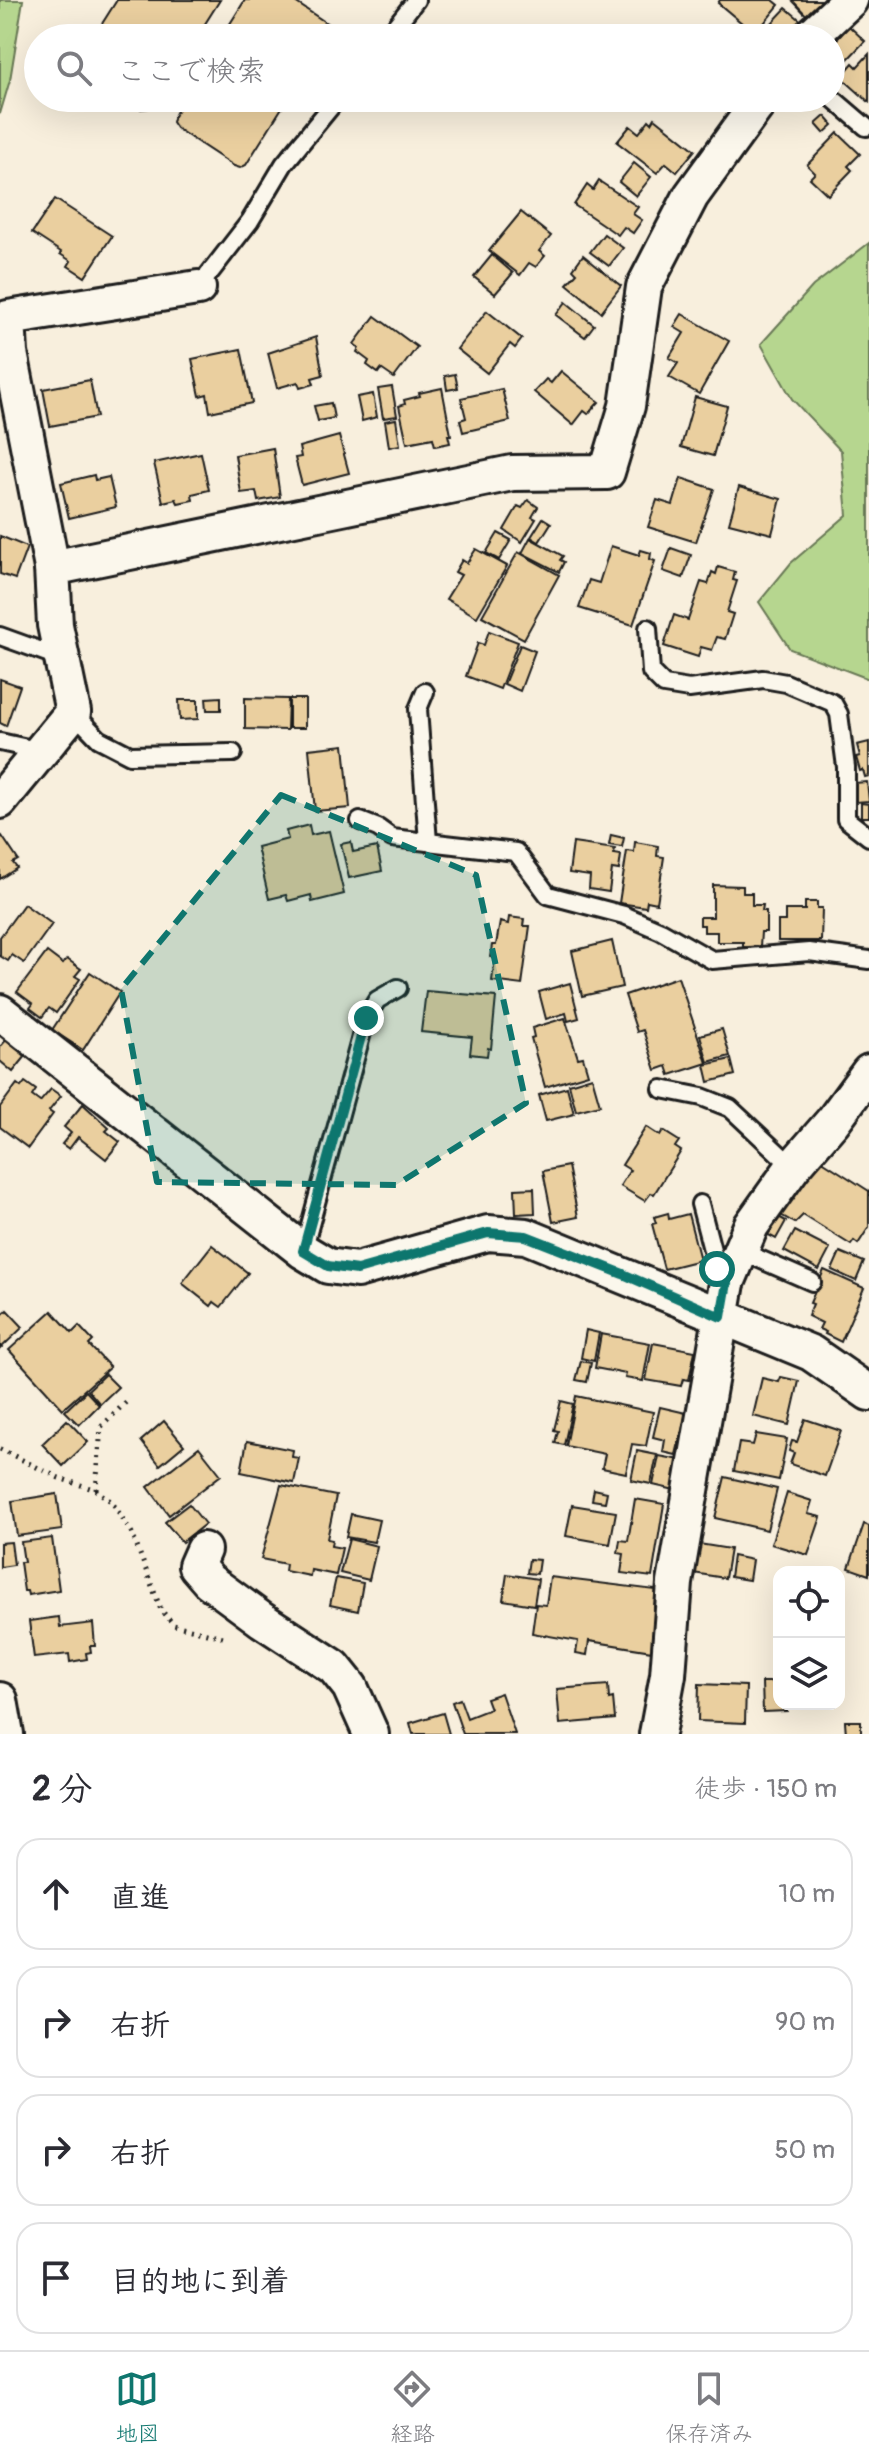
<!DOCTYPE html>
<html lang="ja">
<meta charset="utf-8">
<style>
:root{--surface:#fff;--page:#f7f7f7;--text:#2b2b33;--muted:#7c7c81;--line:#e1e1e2;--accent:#0f766e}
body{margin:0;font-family:Pangolin,"Klee One",sans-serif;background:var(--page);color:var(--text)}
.controls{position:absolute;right:24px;bottom:24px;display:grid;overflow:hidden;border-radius:16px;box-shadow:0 8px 32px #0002}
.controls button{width:72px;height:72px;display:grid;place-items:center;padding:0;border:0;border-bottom:2px solid var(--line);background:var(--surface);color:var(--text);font:40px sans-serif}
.stop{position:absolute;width:24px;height:24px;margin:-18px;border:6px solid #0f766e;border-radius:50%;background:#fff}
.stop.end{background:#0f766e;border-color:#fff;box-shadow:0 2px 8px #0008}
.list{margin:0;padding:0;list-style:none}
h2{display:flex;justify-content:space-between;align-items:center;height:104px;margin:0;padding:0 32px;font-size:34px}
h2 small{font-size:26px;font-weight:400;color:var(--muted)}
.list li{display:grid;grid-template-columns:52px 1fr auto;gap:24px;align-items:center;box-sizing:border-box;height:112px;margin:0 16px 16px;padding:0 16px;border:2px solid var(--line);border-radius:24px}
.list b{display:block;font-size:30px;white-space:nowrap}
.list em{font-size:26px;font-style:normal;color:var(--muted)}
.icon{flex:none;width:44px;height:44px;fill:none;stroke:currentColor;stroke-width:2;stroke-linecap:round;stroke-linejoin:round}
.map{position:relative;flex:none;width:869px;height:1734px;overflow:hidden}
.search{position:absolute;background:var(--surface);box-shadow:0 8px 32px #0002;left:24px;right:24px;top:24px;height:88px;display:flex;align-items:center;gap:20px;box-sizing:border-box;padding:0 28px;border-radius:44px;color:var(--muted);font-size:30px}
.sheet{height:616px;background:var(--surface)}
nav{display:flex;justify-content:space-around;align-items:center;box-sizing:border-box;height:112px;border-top:2px solid var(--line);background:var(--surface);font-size:22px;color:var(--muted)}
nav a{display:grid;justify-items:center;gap:4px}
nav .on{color:var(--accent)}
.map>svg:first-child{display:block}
</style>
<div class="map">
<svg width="869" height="1734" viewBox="0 0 869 1734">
<rect width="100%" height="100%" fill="#f8efdd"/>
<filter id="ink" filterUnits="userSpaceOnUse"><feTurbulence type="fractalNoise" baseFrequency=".0125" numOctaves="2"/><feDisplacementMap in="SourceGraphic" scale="16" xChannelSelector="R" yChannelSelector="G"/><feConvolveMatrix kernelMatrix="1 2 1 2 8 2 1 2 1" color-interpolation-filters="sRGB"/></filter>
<g filter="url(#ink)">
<!-- green -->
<g fill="#b6d68f" stroke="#697956" stroke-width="2">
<polygon points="0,0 23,0 10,80 0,114"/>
<polygon points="869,243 869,679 790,649 759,602 791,563 847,515 841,451 792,399 761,344 813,286"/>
</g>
<!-- building -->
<g fill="#eacf9f" stroke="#1c1c1c" stroke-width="2">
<polygon points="117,0 220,0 196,38 93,38"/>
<polygon points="245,0 292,0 328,24 327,35 325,38 221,38"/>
<polygon points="720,0 773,0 779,5 755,34 718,3"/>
<polygon points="792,0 826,0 809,18"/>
<polygon points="786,8 804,23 791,38 784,38 770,25"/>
<polygon points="849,26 865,41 846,61 831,46"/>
<polygon points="702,30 712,38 696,38"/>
<polygon points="869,54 869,102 841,77 853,63 857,67"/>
<polygon points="125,98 158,98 149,108 140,109"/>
<polygon points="184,98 288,98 246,165 240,168 234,166 176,128 172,122 173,118"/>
<polygon points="539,98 557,98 551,107"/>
<polygon points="825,116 833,125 824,133 816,124"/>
<polygon points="655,118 695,150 677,172 666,163 657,173 617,142 630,126 639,133 649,120 652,123"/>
<polygon points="838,133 860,154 848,166 852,170 828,195 810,178 815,173 807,165"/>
<polygon points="634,163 651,177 636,196 619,182"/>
<polygon points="599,181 638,207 633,214 642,220 633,233 624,227 618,235 574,205 587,185 593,190"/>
<polygon points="55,199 112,236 85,277 68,266 71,261 60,254 61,252 32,233"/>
<polygon points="521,212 551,236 539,251 545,256 536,267 529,263 520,275 489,251"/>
<polygon points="604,234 623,248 609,266 590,252"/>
<polygon points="492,255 513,273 495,294 474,277"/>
<polygon points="583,255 621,286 601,312 567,284 577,273 573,269"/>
<polygon points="566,302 594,325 585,337 556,315"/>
<polygon points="487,311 522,339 515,348 510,344 487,373 457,349"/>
<polygon points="682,314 729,341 699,394 669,377 678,363 669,358 684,333 674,327"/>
<polygon points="375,316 417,347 394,378 381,369 378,373 367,365 369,361 357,352 359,348 354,344"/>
<polygon points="316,337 323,375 312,378 314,384 300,388 298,382 277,388 268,353"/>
<polygon points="241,349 252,403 210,412 207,394 200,396 192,359"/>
<polygon points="561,371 599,402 588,414 584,411 573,425 534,392 546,379 551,383"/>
<polygon points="455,374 458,388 447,390 445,376"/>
<polygon points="90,380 97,417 50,426 43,389"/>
<polygon points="392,387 397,416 383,418 378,389"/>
<polygon points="442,388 451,435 448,435 450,443 435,446 433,438 407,443 399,406 405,404 404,400 420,396 419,393"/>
<polygon points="502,389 510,421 463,432 460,420 466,418 461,398"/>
<polygon points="373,394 377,417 362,421 357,397"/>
<polygon points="695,397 727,406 713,456 681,447"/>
<polygon points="331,403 334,418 318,421 314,406"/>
<polygon points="396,419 400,445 389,447 385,421"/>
<polygon points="339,436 349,473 302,485 295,458 301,457 299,447"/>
<polygon points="273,448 280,497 258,501 256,491 241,493 235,455"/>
<polygon points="201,453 209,490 192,494 193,500 178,503 176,499 163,502 154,463"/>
<polygon points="94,475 95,480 109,477 116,507 69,518 61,483"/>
<polygon points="681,478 714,489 696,542 648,527 657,500 673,505"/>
<polygon points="739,487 781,499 772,534 729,523"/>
<polygon points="528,500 538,507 532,517 536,519 522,542 504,530 518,506 522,508"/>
<polygon points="543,518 551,523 539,542 531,537"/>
<polygon points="498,533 511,540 499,560 486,553"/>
<polygon points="0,536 27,547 15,579 0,574"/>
<polygon points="530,538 563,556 560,560 564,562 559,572 522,553"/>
<polygon points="611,546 639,555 641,550 651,553 650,559 655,561 633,625 579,608 589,580 599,583"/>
<polygon points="671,548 691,555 683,578 663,571"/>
<polygon points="476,549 507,566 477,617 446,599 461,575 455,572 462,560 467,563"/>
<polygon points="518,552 559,575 524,639 482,616"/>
<polygon points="718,567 735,572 733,580 737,581 727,612 733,614 725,639 717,637 712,650 701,647 698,657 664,646 674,615 688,620 701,582 708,584 712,572 716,574"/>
<polygon points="489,631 518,642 500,689 466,676 478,643 484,645"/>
<polygon points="520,645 535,651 520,691 504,684"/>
<polygon points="0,679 20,686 6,726 0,723"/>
<polygon points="221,697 221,710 207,710 206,698"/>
<polygon points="245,698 288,699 287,730 245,729"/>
<rect x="289" y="699" width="16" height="29"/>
<polygon points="179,700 198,700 198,719 180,720"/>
<polygon points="869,742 869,776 865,777 863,770 860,771 856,757 860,756 857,745"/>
<polygon points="344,745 350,808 315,811 309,749"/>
<polygon points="867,782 869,801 855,802 854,783"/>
<polygon points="861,803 869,804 869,817 861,817"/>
<polygon points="309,825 311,835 329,831 344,894 312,902 311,895 288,901 286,895 269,899 257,847 288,839 286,831"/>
<polygon points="611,835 624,838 622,847 609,845"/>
<polygon points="2,836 18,860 13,863 17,868 0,879 0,838"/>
<polygon points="351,842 353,852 377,847 382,871 349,878 341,844"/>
<polygon points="635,842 658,846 657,856 664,857 657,903 647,901 646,907 619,903 627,851 634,852"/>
<polygon points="573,843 615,849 614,854 621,855 619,870 612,869 609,892 589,889 590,876 569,873"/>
<polygon points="713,885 743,886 743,893 752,893 752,905 763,905 762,911 766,911 766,932 761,932 760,947 743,947 743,942 717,942 717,932 704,932 704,925 700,925 700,917 713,917"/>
<polygon points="805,902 817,902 817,908 822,908 821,941 778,941 778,921 785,921 785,910 805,910"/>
<polygon points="24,904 52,924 24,963 12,955 8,961 0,956 0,937"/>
<polygon points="509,917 524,919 523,926 530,926 522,985 492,981 495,958 490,957 492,945 496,945 500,922 508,924"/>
<polygon points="612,941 622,987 582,996 572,951"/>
<polygon points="47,952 63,964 67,959 81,969 75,976 80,979 56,1013 49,1008 42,1017 30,1008 33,1004 17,992"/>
<polygon points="90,972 120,992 83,1050 52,1030"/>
<polygon points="678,977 707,1063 670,1075 667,1066 656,1070 643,1030 637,1032 625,995"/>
<polygon points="570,983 579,1018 568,1021 566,1013 546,1019 539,992"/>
<polygon points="426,991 496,997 491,1049 488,1048 487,1056 470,1054 472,1037 421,1032"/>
<polygon points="565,1018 578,1058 583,1057 588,1074 545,1087 531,1038 534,1037 532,1028"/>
<polygon points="722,1029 730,1056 708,1062 700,1035"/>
<polygon points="7,1039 26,1056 13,1072 0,1061 0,1047"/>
<polygon points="731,1059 735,1075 709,1082 705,1065"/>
<polygon points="592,1077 600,1105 576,1111 569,1084"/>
<polygon points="25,1082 36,1090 32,1096 40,1102 51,1089 61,1096 49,1111 53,1114 28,1148 0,1127 0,1107 17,1084 21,1087"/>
<polygon points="567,1087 574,1114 546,1121 539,1095"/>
<polygon points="83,1104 109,1128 106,1131 120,1142 106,1159 78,1137 69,1149 62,1144 71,1133 64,1127"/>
<polygon points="646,1127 660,1136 663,1131 679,1141 675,1147 681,1151 654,1194 651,1193 645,1201 620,1186 630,1170 622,1165"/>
<polygon points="816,1157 869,1191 869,1227 858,1244 854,1241 851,1245 803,1215 795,1223 772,1210"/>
<polygon points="568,1166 578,1217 553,1222 543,1171"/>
<polygon points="534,1188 535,1213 516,1214 515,1189"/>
<polygon points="668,1213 669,1219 688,1214 700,1260 664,1269 652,1224 656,1223 654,1217"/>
<polygon points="771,1213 786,1221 776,1239 761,1231"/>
<polygon points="795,1231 830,1249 819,1270 784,1251"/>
<polygon points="212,1245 248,1273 221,1307 214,1302 211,1306 182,1283"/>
<polygon points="840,1252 864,1262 856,1281 832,1270"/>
<polygon points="824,1270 864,1288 841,1342 825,1334 826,1332 819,1329 822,1323 808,1316 813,1304 810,1303"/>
<polygon points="7,1310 23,1327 0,1349 0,1311 3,1314"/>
<polygon points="52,1311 72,1333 79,1326 93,1341 89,1345 110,1367 63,1409 9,1350"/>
<polygon points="586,1330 599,1333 594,1361 581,1358"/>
<polygon points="601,1334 650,1343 643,1381 625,1378 626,1374 595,1368"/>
<polygon points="653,1343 695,1351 689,1380 683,1379 681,1386 646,1380"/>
<polygon points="581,1361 591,1363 587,1382 576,1380"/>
<polygon points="105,1374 118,1387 100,1404 88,1390"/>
<polygon points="781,1377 799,1381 789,1425 753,1416 762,1378 779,1382"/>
<polygon points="86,1391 99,1405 79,1425 65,1411"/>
<polygon points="576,1396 653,1412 646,1446 632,1444 626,1473 602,1468 605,1454 566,1446"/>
<polygon points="561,1401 573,1404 564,1445 555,1443 558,1431 554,1430"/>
<polygon points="660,1407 686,1413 676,1455 663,1452 665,1440 653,1437"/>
<polygon points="805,1419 841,1431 825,1476 790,1464 794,1453 789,1451 792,1441 797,1442"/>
<polygon points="67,1420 88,1442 63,1466 42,1444"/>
<polygon points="164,1421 184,1445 160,1465 141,1441"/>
<polygon points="756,1434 787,1439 779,1480 734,1471 739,1443 753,1445"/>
<polygon points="247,1441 293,1450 292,1457 299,1458 294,1483 241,1472"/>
<polygon points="199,1447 221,1475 169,1515 148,1487"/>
<polygon points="637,1451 657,1455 651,1484 631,1480"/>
<polygon points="659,1456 681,1460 675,1490 653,1485"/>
<polygon points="725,1477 777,1489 767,1530 715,1518"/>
<polygon points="281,1485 336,1496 327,1539 332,1540 331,1546 342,1548 336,1575 311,1570 310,1576 285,1571 286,1564 261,1559"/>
<polygon points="594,1489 607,1492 605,1502 592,1500"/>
<polygon points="787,1493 812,1501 808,1514 821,1517 808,1555 771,1544"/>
<polygon points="57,1494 62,1530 17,1536 12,1501"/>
<polygon points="635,1499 664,1504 652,1577 621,1573 624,1554 618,1553 620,1540 628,1541"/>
<polygon points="189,1504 205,1524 182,1542 165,1522"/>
<polygon points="572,1505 616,1512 610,1544 566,1536"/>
<polygon points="351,1514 379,1520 374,1542 346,1537"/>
<polygon points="864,1524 869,1526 869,1575 849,1568"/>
<polygon points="52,1538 59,1590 28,1595 27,1591 24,1591 20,1562 24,1562 21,1542"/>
<polygon points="349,1539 377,1546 369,1580 340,1573"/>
<polygon points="11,1542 14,1565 0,1567 0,1543"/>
<polygon points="699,1544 730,1549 725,1578 693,1573"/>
<polygon points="733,1556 752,1560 749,1580 730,1577"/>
<polygon points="529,1559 539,1560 537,1574 527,1573"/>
<polygon points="507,1574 538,1579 534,1605 503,1600"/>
<polygon points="550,1577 656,1590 654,1607 659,1608 652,1651 589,1641 587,1655 576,1653 578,1641 532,1633 536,1604 546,1605"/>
<polygon points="336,1578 363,1583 358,1611 330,1605"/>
<polygon points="59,1617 60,1627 93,1623 95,1646 90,1646 91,1652 86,1653 87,1659 70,1662 69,1654 34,1658 29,1621"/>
<polygon points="762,1682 779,1682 779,1704 787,1704 787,1711 763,1712"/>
<polygon points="699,1684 746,1686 745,1723 698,1721"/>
<polygon points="608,1685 609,1699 613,1698 615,1719 560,1724 557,1689"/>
<polygon points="501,1693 515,1734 463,1734 452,1702 460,1699 467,1718 490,1709 486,1698"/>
<polygon points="443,1713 449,1734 413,1734 410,1723"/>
<polygon points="845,1721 861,1721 861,1734 846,1734"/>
</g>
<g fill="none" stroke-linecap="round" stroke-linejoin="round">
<defs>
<g id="lane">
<polyline points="386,38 416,0"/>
<polyline points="831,97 866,127"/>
<polyline points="198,288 250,221 284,164 338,98"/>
<polyline points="648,628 651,672 664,685 689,689 763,679 786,683 833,703 839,714 846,767 846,819 869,837"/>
<polyline points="0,636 61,658"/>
<polyline points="425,692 418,709 428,842"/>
<polyline points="73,712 99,739 130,755 233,753"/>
<polyline points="0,742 41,751"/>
<polyline points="360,821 378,828 392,838 516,852 548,895 624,915 661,931 712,960 809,952 869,960"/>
<polyline points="662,1089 702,1097 730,1108 793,1167"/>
<polyline points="700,1204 717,1269 726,1281"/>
<polyline points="303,1251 366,1018 377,1000 398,988"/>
<polyline points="741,1251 812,1282"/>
</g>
<g id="street">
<polyline points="809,38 850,0"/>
<polyline points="52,568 10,353 8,318 198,288"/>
<polyline points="0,801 73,712 55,625 52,568 512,473 607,472 627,406 644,287 691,196 762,98"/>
<polyline points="0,1012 303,1251 328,1266 357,1270 488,1233 526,1236 811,1353 869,1393"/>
<polyline points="203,1550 196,1566 209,1581 262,1620 334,1667 350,1687 371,1734"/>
<polyline points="0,1700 6,1734"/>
<polyline points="657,1734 668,1675 675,1583 727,1283 751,1226 793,1167 833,1121 869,1072"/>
</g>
</defs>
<!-- lane casing -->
<use href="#lane" stroke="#1c1c1c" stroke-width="22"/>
<!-- street casing -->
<use href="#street" stroke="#1c1c1c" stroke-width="40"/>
<!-- path -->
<g stroke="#1c1c1c" stroke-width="5" stroke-dasharray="2 6" stroke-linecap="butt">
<polyline points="0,1449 59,1478 96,1490 112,1502 132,1533 161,1610 174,1625 227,1638"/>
<polyline points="96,1490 101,1427 127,1401"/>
</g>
<!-- lane -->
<use href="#lane" stroke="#fbf7ec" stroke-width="16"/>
<!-- street -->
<use href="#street" stroke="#fbf7ec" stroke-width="34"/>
</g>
</g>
<g fill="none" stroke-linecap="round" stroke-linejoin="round" filter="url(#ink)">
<!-- route -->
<polyline stroke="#0f766e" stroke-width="10" points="366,1018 303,1251 328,1266 357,1270 488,1233 526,1236 623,1274 721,1317 727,1283 717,1269"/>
</g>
<!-- marked area -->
<path fill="#0f766e" fill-opacity="0.2" stroke="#0f766e" stroke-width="6" stroke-dasharray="16 10" stroke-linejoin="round" d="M281,795L476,875L526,1103L396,1185L157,1182L121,989Z"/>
</svg>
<div class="controls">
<button><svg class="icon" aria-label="locate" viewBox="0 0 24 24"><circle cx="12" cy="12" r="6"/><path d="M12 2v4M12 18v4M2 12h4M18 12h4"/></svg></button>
<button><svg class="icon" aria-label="layers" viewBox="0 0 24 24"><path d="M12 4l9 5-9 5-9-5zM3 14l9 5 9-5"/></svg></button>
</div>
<div class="stop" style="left:717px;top:1269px"></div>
<div class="stop end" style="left:366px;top:1018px"></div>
<div class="search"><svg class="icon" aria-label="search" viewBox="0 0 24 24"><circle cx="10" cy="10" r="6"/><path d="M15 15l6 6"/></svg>ここで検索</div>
</div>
<section class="sheet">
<h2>2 分<small>徒歩 · 150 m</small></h2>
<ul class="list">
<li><svg class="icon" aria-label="ahead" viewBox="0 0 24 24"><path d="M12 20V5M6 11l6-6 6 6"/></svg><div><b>直進</b></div><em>10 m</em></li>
<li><svg class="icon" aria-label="right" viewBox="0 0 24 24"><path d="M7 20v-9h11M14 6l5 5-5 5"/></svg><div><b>右折</b></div><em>90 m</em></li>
<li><svg class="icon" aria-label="right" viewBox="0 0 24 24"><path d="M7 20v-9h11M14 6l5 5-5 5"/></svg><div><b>右折</b></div><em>50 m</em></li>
<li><svg class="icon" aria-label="arrive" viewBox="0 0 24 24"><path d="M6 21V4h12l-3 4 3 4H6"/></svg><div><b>目的地に到着</b></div></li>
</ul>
</section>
<nav>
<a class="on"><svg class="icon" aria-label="map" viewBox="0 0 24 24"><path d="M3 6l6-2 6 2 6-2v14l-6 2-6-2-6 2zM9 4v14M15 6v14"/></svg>地図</a>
<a><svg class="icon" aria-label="directions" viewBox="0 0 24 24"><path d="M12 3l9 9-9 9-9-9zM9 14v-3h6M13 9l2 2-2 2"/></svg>経路</a>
<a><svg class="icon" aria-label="saved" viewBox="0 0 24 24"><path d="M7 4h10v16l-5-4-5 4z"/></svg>保存済み</a>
</nav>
